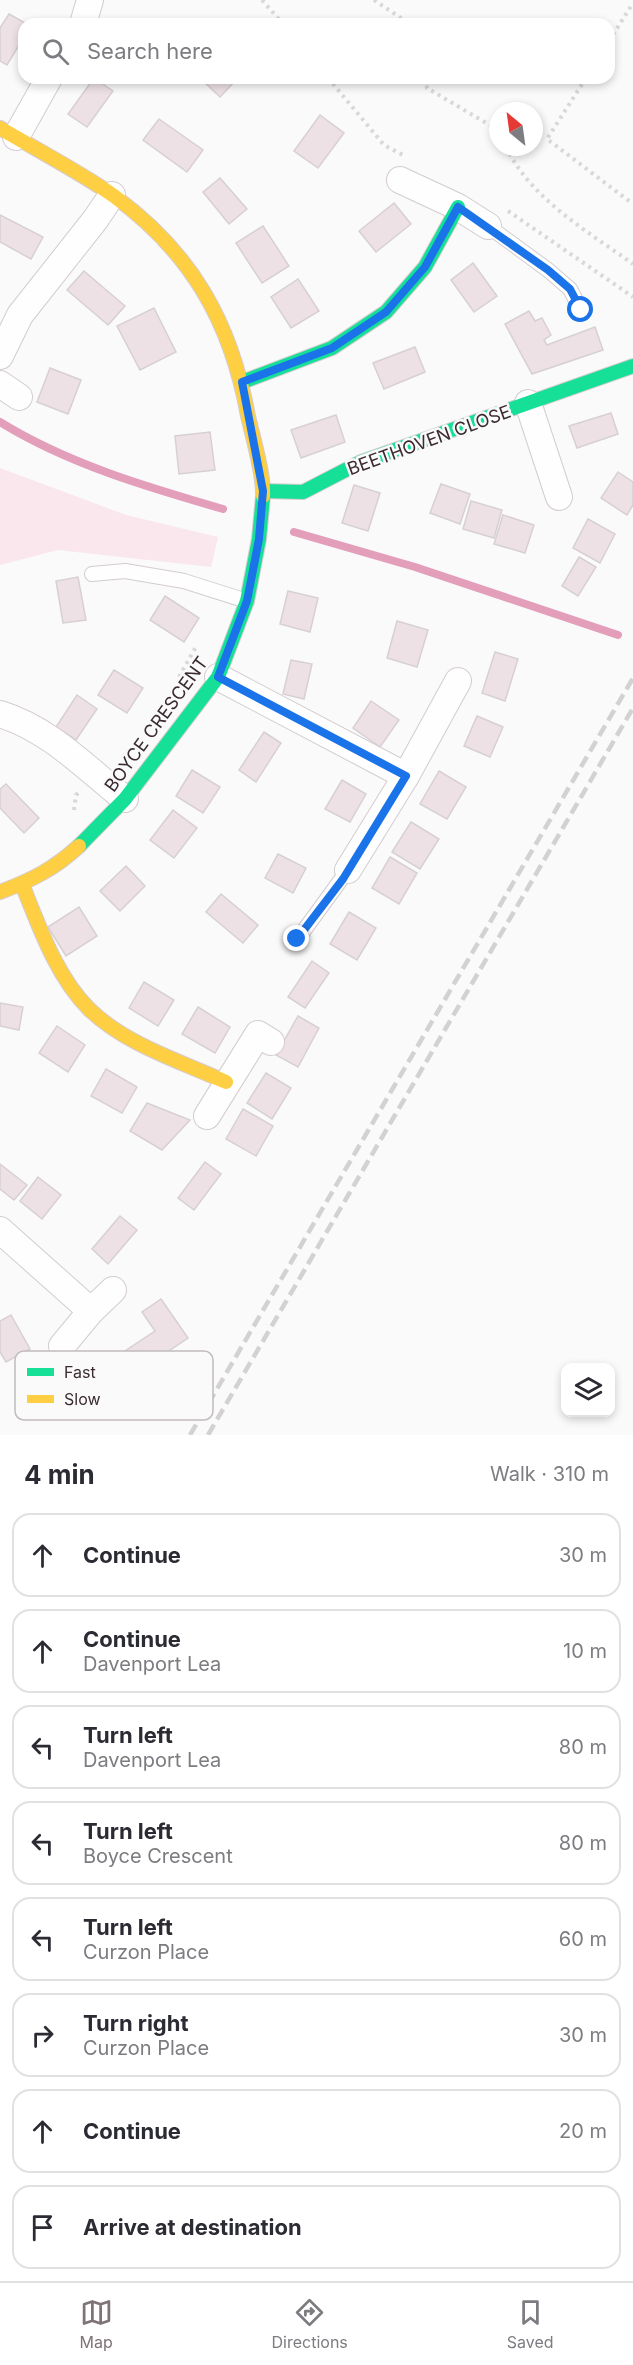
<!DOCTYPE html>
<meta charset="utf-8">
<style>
:root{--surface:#fff;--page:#f7f7f7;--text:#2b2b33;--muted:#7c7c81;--line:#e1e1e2;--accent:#7e7377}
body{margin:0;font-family:Inter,sans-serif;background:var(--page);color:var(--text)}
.controls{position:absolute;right:18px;bottom:18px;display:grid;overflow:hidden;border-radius:12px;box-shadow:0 3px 9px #0003}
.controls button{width:54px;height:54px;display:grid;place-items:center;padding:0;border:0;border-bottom:2px solid var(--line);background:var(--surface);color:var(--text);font:30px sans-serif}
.compass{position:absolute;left:489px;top:102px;width:54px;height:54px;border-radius:50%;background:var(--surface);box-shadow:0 3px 9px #0003;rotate:331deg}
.stop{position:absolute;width:18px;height:18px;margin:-14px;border:4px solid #1a73e8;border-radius:50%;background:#fff}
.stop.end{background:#1a73e8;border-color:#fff;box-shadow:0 2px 6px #0008}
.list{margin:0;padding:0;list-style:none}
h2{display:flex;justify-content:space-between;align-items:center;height:78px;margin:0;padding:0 24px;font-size:26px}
h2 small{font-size:20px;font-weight:400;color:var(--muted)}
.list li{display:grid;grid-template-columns:39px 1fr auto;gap:18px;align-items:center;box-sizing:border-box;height:84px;margin:0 12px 12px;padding:0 12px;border:2px solid var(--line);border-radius:18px}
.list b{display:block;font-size:22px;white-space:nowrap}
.list p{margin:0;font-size:20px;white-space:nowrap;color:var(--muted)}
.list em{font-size:20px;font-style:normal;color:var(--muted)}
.icon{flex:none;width:33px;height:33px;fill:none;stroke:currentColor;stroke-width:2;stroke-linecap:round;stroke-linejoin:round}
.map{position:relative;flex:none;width:633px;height:1435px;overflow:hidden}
.search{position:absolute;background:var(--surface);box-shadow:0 3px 9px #0003;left:18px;right:18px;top:18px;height:66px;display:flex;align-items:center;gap:15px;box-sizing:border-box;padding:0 21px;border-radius:18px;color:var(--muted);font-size:22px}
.sheet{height:846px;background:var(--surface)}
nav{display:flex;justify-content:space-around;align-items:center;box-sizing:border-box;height:84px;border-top:2px solid var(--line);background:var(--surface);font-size:16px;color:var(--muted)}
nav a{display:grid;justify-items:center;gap:3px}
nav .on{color:var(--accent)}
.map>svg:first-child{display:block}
</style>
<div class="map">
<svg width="633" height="1435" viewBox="0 0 633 1435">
<rect width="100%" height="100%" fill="#fafafa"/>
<!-- green -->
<polygon fill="#fae6ed" points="0,468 126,515 218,537 211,567 58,550 0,565"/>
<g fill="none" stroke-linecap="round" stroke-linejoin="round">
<!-- stream -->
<g stroke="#e39eba" stroke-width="8">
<path d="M0,422C68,464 147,487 223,509"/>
<polyline points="294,532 415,567 618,635"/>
</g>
</g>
<!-- building -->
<g fill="#eee1e6" stroke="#d7d0d2" stroke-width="1.5">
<polygon points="9,14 27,24 24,24 24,37 7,65 0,61 0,28"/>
<polygon points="94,78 113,91 87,127 68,114"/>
<polygon points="200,78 238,78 220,97"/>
<polygon points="320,115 344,133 318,168 294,151"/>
<polygon points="159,119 203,150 187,172 143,140"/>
<polygon points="220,178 247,209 229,224 203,192"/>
<polygon points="394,203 411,224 376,252 359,231"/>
<polygon points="0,215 43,237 31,259 0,242"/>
<polygon points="263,226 289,266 262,283 236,243"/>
<polygon points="473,263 497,296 474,312 451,280"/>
<polygon points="84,271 125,306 108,325 67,290"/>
<polygon points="298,279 319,311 291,328 271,297"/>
<polygon points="154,308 176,352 140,370 117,326"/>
<polygon points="529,311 535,321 542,318 551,335 544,340 547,345 595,327 603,350 532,374 505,324"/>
<polygon points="415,347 425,372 384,389 373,363"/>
<polygon points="50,368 81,380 68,414 37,402"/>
<polygon points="611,413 618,434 577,448 569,426"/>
<polygon points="336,415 345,442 301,458 291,430"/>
<polygon points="210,432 215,470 179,474 175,436"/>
<polygon points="618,472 633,482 633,505 627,515 601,498"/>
<polygon points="441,484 470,494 460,524 430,513"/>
<polygon points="354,485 380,493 368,531 342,523"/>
<polygon points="471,501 502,510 494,538 463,529"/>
<polygon points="503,515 534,525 525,553 494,544"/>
<polygon points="588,519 615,534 600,563 573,548"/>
<polygon points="579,557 596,567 578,596 562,586"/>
<polygon points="78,577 86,620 63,623 56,581"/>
<polygon points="288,591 318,598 310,632 280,624"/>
<polygon points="165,596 199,618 184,642 150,620"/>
<polygon points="397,621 428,630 417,667 387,658"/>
<polygon points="495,652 518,659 505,701 482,693"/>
<polygon points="291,660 312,664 304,699 283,694"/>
<polygon points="114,670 143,688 127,713 98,695"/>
<polygon points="77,695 97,709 76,740 56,727"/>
<polygon points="371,701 399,720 380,747 353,728"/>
<polygon points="477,716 503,727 490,757 464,746"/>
<polygon points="264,732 281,743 256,782 239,770"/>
<polygon points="192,770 220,787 203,813 176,796"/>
<polygon points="439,771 466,787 447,819 420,804"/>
<polygon points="342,780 366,794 350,822 325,809"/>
<polygon points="6,784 39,818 24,833 0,808 0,789"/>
<polygon points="173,810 197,828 174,858 150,840"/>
<polygon points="411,822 439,839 420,869 392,852"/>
<polygon points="278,854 306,868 293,893 265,878"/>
<polygon points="390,857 417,873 399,904 372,888"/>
<polygon points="126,866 145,886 120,911 100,891"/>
<polygon points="221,894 258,925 243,943 206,912"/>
<polygon points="79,907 97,936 66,956 48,927"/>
<polygon points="349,912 376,928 357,960 330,944"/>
<polygon points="312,961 329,973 305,1008 288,997"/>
<polygon points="144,982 174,1000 158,1026 129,1008"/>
<polygon points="0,1003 23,1007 19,1030 0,1026"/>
<polygon points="198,1007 230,1027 215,1053 182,1034"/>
<polygon points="298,1016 319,1028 298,1067 276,1055"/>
<polygon points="57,1026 85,1045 68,1072 39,1053"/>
<polygon points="106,1069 137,1087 122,1113 91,1096"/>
<polygon points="266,1073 291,1088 272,1119 247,1103"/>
<polygon points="147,1103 190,1120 162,1150 130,1131"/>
<polygon points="243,1109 273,1126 256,1156 226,1139"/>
<polygon points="205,1162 221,1174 194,1210 178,1198"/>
<polygon points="0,1164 27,1185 14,1200 0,1189"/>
<polygon points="38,1177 61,1195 42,1219 20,1201"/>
<polygon points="120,1216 137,1230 108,1264 92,1249"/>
<polygon points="161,1299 188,1338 139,1371 125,1351 155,1331 142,1312"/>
<polygon points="11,1315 30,1349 6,1362 0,1352 0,1321"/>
</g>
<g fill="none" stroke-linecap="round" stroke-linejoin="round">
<defs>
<g id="lane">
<polyline points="488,226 548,270 570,289 581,310"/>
<polyline points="92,574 125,571 184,581 247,601"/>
<polyline points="297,940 348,870"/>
</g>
<g id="street">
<polyline points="83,24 90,0"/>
<polyline points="16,137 49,78"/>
<polyline points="400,180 458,207 488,226"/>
<polyline points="0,356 20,315 95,220 112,195"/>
<polyline points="0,384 19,397"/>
<polyline points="528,403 559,497"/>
<polyline points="218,677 406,776"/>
<path d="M0,714C49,729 86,768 125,799"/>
<polyline points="348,870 406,776 458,681"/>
<polyline points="207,1116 258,1034 271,1042"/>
<polyline points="0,1230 91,1311"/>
<polyline points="62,1346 91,1311 113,1290"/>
</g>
<g id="fast">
<polyline points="242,382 332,348 386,312 425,267 458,207"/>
<polyline points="263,491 303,492 361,462 633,366"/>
<polyline points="79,846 125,799 218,677 247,601 259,539 263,496"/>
</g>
<g id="slow">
<path d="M0,128C37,150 78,171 114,196C191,252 231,322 248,416C253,438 264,475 263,496"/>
<path d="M22,884C39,926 56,976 89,1009C126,1045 180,1061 226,1082"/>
<path d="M0,892C32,880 54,869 79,846"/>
</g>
</defs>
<!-- lane casing -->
<use href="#lane" stroke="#d4cccf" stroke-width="16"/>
<!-- street casing -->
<use href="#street" stroke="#d4cccf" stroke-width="28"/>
<!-- fast casing -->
<use href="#fast" stroke="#d4cccf" stroke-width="16"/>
<!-- slow casing -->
<use href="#slow" stroke="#d4cccf" stroke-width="16"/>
<!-- path -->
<g stroke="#d9d7d7" stroke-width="4" stroke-dasharray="3 4.5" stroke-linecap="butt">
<polyline points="262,0 283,24"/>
<polyline points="374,0 410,24"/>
<polyline points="609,41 633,3"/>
<polyline points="328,78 384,145 403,155"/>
<polyline points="426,78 427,88 498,130"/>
<polyline points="586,78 547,139 633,204"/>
<path d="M506,147C531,199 587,231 633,264"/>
<polyline points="508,211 633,297"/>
<polyline points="179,677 197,645"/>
<polyline points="74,810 76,795 79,792"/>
</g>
<!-- lane -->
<use href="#lane" stroke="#fefefe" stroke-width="14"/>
<!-- street -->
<use href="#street" stroke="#fefefe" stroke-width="26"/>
<!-- fast -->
<use href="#fast" stroke="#16e098" stroke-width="14"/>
<!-- slow -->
<use href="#slow" stroke="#ffcf43" stroke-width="14"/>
<!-- rail -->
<g stroke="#d3d1d2" stroke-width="4.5" stroke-dasharray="12 6" stroke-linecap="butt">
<polyline points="190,1435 633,678"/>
<polyline points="208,1435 633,708"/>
</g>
</g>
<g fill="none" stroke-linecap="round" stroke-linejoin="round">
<!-- route -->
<polyline stroke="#1a73e8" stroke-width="8" points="297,939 343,879 406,776 218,677 247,601 259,539 263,491 242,382 332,348 386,312 425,267 458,207 548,270 570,289 581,310"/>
</g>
<g text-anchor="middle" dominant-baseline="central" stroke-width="5" stroke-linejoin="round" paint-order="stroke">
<!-- street labels -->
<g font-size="18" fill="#3b2b31" stroke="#fafafa">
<text transform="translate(429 440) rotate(-20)">BEETHOVEN CLOSE</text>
<text transform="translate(156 724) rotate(-54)">BOYCE CRESCENT</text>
</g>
</g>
<!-- legend -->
<rect x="15" y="1351" width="198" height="69" rx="9" fill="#fafafa" stroke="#c1bcbe" stroke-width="1.5"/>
<rect x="27" y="1368" width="27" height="8" fill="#16e098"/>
<rect x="27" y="1395" width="27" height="8" fill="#ffcf43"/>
<g font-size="16" fill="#3b2b31">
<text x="64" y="1378">Fast</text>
<text x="64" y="1405">Slow</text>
</g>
</svg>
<div class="controls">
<button><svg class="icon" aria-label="layers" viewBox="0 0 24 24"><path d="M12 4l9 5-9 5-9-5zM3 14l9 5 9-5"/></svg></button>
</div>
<svg class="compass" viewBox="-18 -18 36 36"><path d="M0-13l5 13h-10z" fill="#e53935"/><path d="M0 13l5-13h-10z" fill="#7c7c81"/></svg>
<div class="stop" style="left:581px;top:310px"></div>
<div class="stop end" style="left:297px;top:939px"></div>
<div class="search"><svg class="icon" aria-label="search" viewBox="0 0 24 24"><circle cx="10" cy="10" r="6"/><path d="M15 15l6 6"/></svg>Search here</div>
</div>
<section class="sheet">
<h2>4 min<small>Walk · 310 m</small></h2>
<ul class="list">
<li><svg class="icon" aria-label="ahead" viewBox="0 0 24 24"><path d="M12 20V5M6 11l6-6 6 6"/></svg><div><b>Continue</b></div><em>30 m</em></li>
<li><svg class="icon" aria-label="ahead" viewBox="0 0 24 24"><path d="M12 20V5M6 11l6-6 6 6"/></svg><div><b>Continue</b><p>Davenport Lea</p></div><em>10 m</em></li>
<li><svg class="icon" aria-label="left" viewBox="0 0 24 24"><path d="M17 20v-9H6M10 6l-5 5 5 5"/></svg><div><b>Turn left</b><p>Davenport Lea</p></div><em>80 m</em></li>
<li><svg class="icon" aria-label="left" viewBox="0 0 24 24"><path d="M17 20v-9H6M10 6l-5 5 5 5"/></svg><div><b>Turn left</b><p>Boyce Crescent</p></div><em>80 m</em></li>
<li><svg class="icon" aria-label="left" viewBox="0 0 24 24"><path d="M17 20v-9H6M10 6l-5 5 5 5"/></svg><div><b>Turn left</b><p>Curzon Place</p></div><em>60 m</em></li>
<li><svg class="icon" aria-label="right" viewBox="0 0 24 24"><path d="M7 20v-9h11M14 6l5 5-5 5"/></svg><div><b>Turn right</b><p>Curzon Place</p></div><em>30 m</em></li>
<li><svg class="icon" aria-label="ahead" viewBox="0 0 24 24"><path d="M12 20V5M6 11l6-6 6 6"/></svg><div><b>Continue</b></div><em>20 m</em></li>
<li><svg class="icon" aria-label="arrive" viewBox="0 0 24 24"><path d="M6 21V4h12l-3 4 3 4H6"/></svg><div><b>Arrive at destination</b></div></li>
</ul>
</section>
<nav>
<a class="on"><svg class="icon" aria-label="map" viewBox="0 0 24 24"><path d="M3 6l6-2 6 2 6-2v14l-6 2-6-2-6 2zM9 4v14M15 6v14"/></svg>Map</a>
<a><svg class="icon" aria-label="directions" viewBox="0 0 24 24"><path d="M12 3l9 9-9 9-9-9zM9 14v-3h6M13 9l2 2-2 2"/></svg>Directions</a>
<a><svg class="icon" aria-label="saved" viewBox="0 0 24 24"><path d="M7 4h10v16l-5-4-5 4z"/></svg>Saved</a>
</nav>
